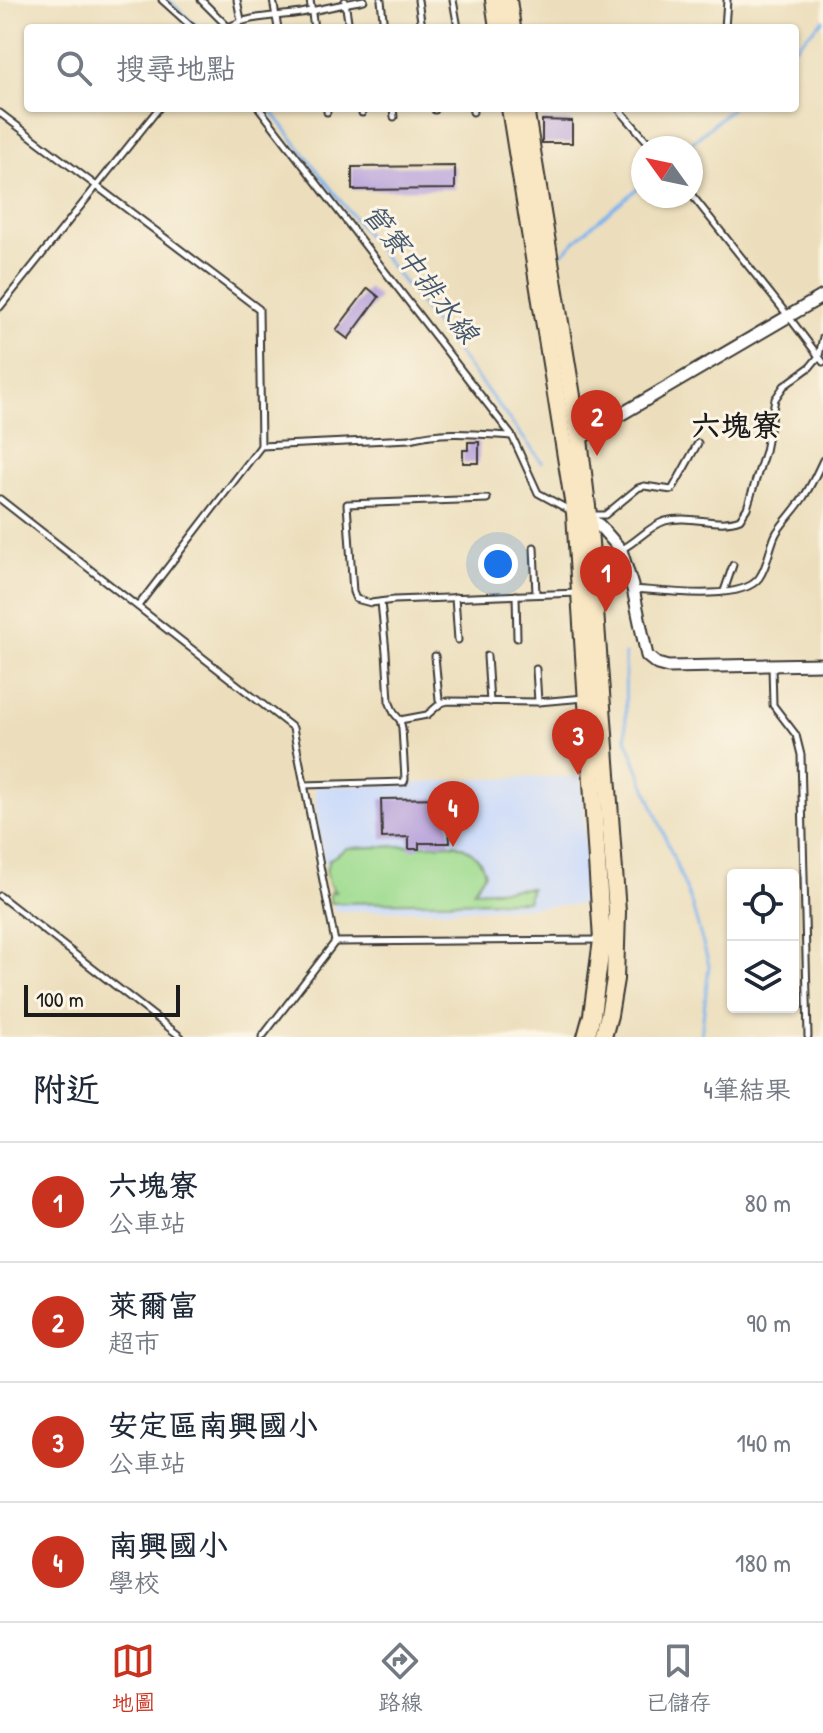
<!DOCTYPE html>
<html lang="zh-TW">
<meta charset="utf-8">
<style>
:root{--surface:#fff;--page:#f2f2f3;--text:#1f2937;--muted:#747a83;--line:#e0e1e3;--accent:#c8321e}
body{margin:0;font-family:"Patrick Hand","LXGW WenKai TC",sans-serif;background:var(--page);color:var(--text)}
.controls{position:absolute;right:24px;bottom:24px;display:grid;overflow:hidden;border-radius:8px;box-shadow:0 2px 6px #0004}
.controls button{width:72px;height:72px;display:grid;place-items:center;padding:0;border:0;border-bottom:2px solid var(--line);background:var(--surface);color:var(--text);font:40px sans-serif}
.compass{position:absolute;left:631px;top:136px;width:72px;height:72px;border-radius:50%;background:var(--surface);box-shadow:0 2px 6px #0004;rotate:303deg}
.scale{position:absolute;left:24px;bottom:20px;width:156px;box-sizing:border-box;padding-left:8px;border:4px solid #1c1c1c;border-top:0;font-size:22px;line-height:28px;white-space:nowrap;color:#1c1c1c;-webkit-text-stroke:6px #fcf5e5;paint-order:stroke}
.you{position:absolute;left:498px;top:564px;width:28px;height:28px;margin:-20px;border:6px solid #fff;border-radius:50%;background:#1a73e8;box-shadow:0 0 0 12px #1a73e833}
.badge{display:grid;place-items:center;width:52px;height:52px;border-radius:50%;background:var(--accent);color:#fff;font-size:26px;font-weight:700}
.pin{position:absolute;translate:-50% -66px;filter:drop-shadow(0 2px 4px #0008)}
.pin::after{content:'';position:absolute;top:42px;width:28px;height:24px;background:inherit;clip-path:polygon(0 0,100% 0,50% 100%)}
.list{margin:0;padding:0;list-style:none}
h2{display:flex;justify-content:space-between;align-items:center;height:104px;margin:0;padding:0 32px;font-size:34px}
h2 small{font-size:26px;font-weight:400;color:var(--muted)}
.list li{display:grid;grid-template-columns:52px 1fr auto;gap:24px;align-items:center;box-sizing:border-box;height:120px;padding:0 32px;border-top:2px solid var(--line)}
.list b{display:block;font-size:30px;white-space:nowrap}
.list p{margin:0;font-size:26px;white-space:nowrap;color:var(--muted)}
.list em{font-size:26px;font-style:normal;color:var(--muted)}
.icon{flex:none;width:44px;height:44px;fill:none;stroke:currentColor;stroke-width:2;stroke-linecap:round;stroke-linejoin:round}
.map{position:relative;flex:none;width:823px;height:1037px;overflow:hidden}
.search{position:absolute;background:var(--surface);box-shadow:0 2px 6px #0004;left:24px;right:24px;top:24px;height:88px;display:flex;align-items:center;gap:20px;box-sizing:border-box;padding:0 28px;border-radius:8px;color:var(--muted);font-size:30px}
.sheet{height:584px;background:var(--surface)}
nav{display:flex;justify-content:space-around;align-items:center;box-sizing:border-box;height:112px;border-top:2px solid var(--line);background:var(--surface);font-size:22px;color:var(--muted)}
nav a{display:grid;justify-items:center;gap:4px}
nav .on{color:var(--accent)}
.map>svg:first-child{display:block}
</style>
<div class="map">
<svg width="823" height="1037" viewBox="0 0 823 1037">
<rect width="100%" height="100%" fill="#fcf5e5"/>
<filter id="ink" filterUnits="userSpaceOnUse"><feTurbulence type="fractalNoise" baseFrequency=".0125" numOctaves="2"/><feDisplacementMap in="SourceGraphic" scale="16" xChannelSelector="R" yChannelSelector="G"/><feConvolveMatrix kernelMatrix="1 2 1 2 8 2 1 2 1" color-interpolation-filters="sRGB"/></filter>
<filter id="wash" filterUnits="userSpaceOnUse"><feTurbulence type="fractalNoise" baseFrequency=".006" numOctaves="4" result="noise"/><feDisplacementMap in="SourceGraphic" scale="32" xChannelSelector="R" yChannelSelector="G"/><feGaussianBlur stdDeviation="1.8" result="paint"/><feColorMatrix in="noise" values="0 0 0 0 0 0 0 0 0 0 0 0 0 0 0 0 0 1.4 0 .05"/><feComposite in="paint" operator="in"/></filter>
<g filter="url(#wash)">
<rect width="100%" height="100%" fill="#ecdebc"/>
<!-- built -->
<polygon fill="#ccdbfa" points="581,776 589,904 497,909 335,911 318,829 315,787 409,784 455,780"/>
<!-- green -->
<path fill="#9ddb8f" stroke="#5c7c56" stroke-width="2" d="M455,844C471,850 480,856 485,873L473,891L531,888L527,901L330,903V892H335L329,883L326,870L329,860L347,848Z"/>
<g fill="none" stroke-linecap="round" stroke-linejoin="round">
<!-- stream -->
<g stroke="#7eb3ec" stroke-width="3">
<polyline points="169,0 199,28"/>
<polyline points="795,47 823,20"/>
<polyline points="269,108 542,462"/>
<polyline points="686,148 732,108"/>
<polyline points="562,254 589,228 643,184"/>
<polyline points="625,654 626,738 691,902 709,965 701,1037"/>
</g>
</g>
<g id="blocks">
<!-- building -->
<g fill="#b49dda">
<polygon points="542,120 572,121 572,143 542,143"/>
<polygon points="455,166 455,189 352,190 352,167"/>
<polygon points="368,288 379,297 348,339 336,330"/>
<polygon points="468,442 479,442 479,463 463,463 463,450 468,450"/>
<polygon points="447,798 450,843 419,843 419,849 409,849 409,837 382,838 381,799"/>
</g>
</g>
</g>
<g filter="url(#ink)">
<use href="#blocks" fill-opacity="0" stroke="#3b3934" stroke-width="2"/>
<g fill="none" stroke-linecap="round" stroke-linejoin="round">
<defs>
<g id="service">
<polyline points="162,0 193,28"/>
<polyline points="201,0 228,27"/>
<polyline points="237,0 241,20"/>
<polyline points="273,0 278,28"/>
<polyline points="310,0 314,28"/>
<polyline points="381,0 384,28"/>
<polyline points="418,0 422,28"/>
<polyline points="453,0 458,28"/>
<polyline points="345,1 349,28"/>
<path d="M227,28C249,15 276,17 301,13C322,9 343,4 364,0"/>
<polyline points="725,28 727,0"/>
<polyline points="259,108 512,436 538,493 571,511"/>
<polyline points="327,108 327,112"/>
<polyline points="362,108 362,113"/>
<polyline points="393,108 394,117"/>
<polyline points="435,108 435,110"/>
<polyline points="472,108 473,112"/>
<polyline points="618,108 653,148"/>
<polyline points="0,113 259,309 261,446 138,606"/>
<polyline points="691,194 789,317 823,362"/>
<polyline points="0,307 159,108"/>
<path d="M261,446L410,439C443,430 477,434 511,436"/>
<polyline points="0,499 293,728 335,942 262,1037"/>
<polyline points="487,499 347,504 353,592 356,599 371,603 394,600 578,593"/>
<polyline points="589,515 605,515 638,488 644,486 672,490 698,443"/>
<polyline points="534,547 536,594"/>
<path d="M622,549C637,542 649,526 665,521C690,514 718,528 740,519L747,508L765,451L775,399L784,386L810,367L819,356L823,337"/>
<path d="M634,589C662,591 742,602 759,578C769,564 769,546 777,532C785,520 795,510 803,498C811,486 817,473 823,460"/>
<polyline points="724,591 733,565"/>
<polyline points="516,595 517,638"/>
<polyline points="455,597 458,640"/>
<polyline points="435,656 439,700 441,703"/>
<polyline points="487,656 490,702"/>
<polyline points="772,666 773,705 796,735 801,755 808,1037"/>
<polyline points="536,669 538,702"/>
<polyline points="400,720 427,715 441,703 448,701 538,702 585,698"/>
<polyline points="304,785 404,782 405,779 402,728 400,720 394,713 389,701 386,652 381,602"/>
<polyline points="0,896 181,1037"/>
<polyline points="335,942 600,940"/>
</g>
<g id="minor">
<polyline points="579,439 823,296"/>
<polyline points="585,515 600,526 621,550 633,589 647,656 657,664 668,667 823,664"/>
</g>
<g id="secondary">
<polyline points="494,0 498,28"/>
<polyline points="508,0 512,28"/>
<polyline points="510,108 575,513 602,940 592,1015 586,1037"/>
<polyline points="525,108 579,439 588,515 617,912 615,979 609,1015 603,1037"/>
</g>
</defs>
<!-- service casing -->
<use href="#service" stroke="#3b3934" stroke-width="9"/>
<!-- minor casing -->
<use href="#minor" stroke="#3b3934" stroke-width="15"/>
<!-- secondary casing -->
<use href="#secondary" stroke="#3b3934" stroke-width="20"/>
<!-- service -->
<use href="#service" stroke="#fff" stroke-width="5"/>
<!-- minor -->
<use href="#minor" stroke="#fff" stroke-width="11"/>
<!-- secondary -->
<use href="#secondary" stroke="#f9e7c3" stroke-width="16"/>
</g>
</g>
<g text-anchor="middle" dominant-baseline="central" stroke-width="6" stroke-linejoin="round" paint-order="stroke">
<!-- water labels -->
<g font-size="28" font-style="italic" fill="#43586f" stroke="#fcf5e5">
<text transform="translate(421 273) rotate(52)">管寮中排水線</text>
</g>
<!-- quarter labels -->
<g font-size="30" font-weight="bold" fill="#1c1c1c" stroke="#fcf5e5">
<text x="736" y="425">六塊寮</text>
</g>
</g>
</svg>
<div class="controls">
<button><svg class="icon" aria-label="locate" viewBox="0 0 24 24"><circle cx="12" cy="12" r="6"/><path d="M12 2v4M12 18v4M2 12h4M18 12h4"/></svg></button>
<button><svg class="icon" aria-label="layers" viewBox="0 0 24 24"><path d="M12 4l9 5-9 5-9-5zM3 14l9 5 9-5"/></svg></button>
</div>
<svg class="compass" viewBox="-18 -18 36 36"><path d="M0-13l5 13h-10z" fill="#e53935"/><path d="M0 13l5-13h-10z" fill="#747a83"/></svg>
<div class="scale">100 m</div>
<div class="you"></div>
<div class="pin badge" style="left:606px;top:612px">1</div>
<div class="pin badge" style="left:597px;top:456px">2</div>
<div class="pin badge" style="left:578px;top:775px">3</div>
<div class="pin badge" style="left:453px;top:847px">4</div>
<div class="search"><svg class="icon" aria-label="search" viewBox="0 0 24 24"><circle cx="10" cy="10" r="6"/><path d="M15 15l6 6"/></svg>搜尋地點</div>
</div>
<section class="sheet">
<h2>附近<small>4筆結果</small></h2>
<ul class="list">
<li><span class="badge">1</span><div><b>六塊寮</b><p>公車站</p></div><em>80 m</em></li>
<li><span class="badge">2</span><div><b>萊爾富</b><p>超市</p></div><em>90 m</em></li>
<li><span class="badge">3</span><div><b>安定區南興國小</b><p>公車站</p></div><em>140 m</em></li>
<li><span class="badge">4</span><div><b>南興國小</b><p>學校</p></div><em>180 m</em></li>
</ul>
</section>
<nav>
<a class="on"><svg class="icon" aria-label="map" viewBox="0 0 24 24"><path d="M3 6l6-2 6 2 6-2v14l-6 2-6-2-6 2zM9 4v14M15 6v14"/></svg>地圖</a>
<a><svg class="icon" aria-label="directions" viewBox="0 0 24 24"><path d="M12 3l9 9-9 9-9-9zM9 14v-3h6M13 9l2 2-2 2"/></svg>路線</a>
<a><svg class="icon" aria-label="saved" viewBox="0 0 24 24"><path d="M7 4h10v16l-5-4-5 4z"/></svg>已儲存</a>
</nav>
